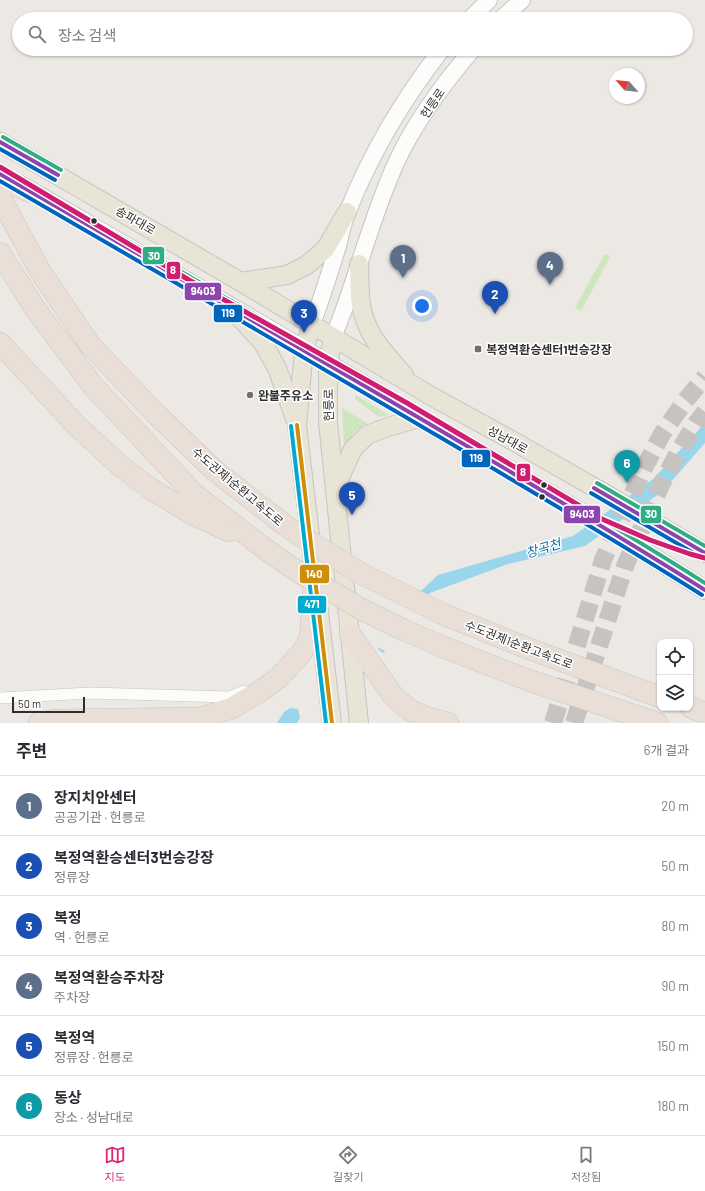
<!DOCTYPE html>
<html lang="ko">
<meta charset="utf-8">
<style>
:root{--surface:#fff;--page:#f2f2f3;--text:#2b2b33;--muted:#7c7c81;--line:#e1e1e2;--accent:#db2777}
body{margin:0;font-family:Barlow,"Noto Sans KR",sans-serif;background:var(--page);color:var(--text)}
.controls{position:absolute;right:12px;bottom:12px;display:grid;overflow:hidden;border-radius:8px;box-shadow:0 1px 3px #0004}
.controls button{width:36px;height:36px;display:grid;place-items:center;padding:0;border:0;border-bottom:1px solid var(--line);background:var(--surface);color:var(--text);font:20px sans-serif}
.compass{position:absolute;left:609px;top:68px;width:36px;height:36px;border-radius:50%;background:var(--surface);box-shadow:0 1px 3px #0004;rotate:297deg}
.scale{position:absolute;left:12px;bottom:10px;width:73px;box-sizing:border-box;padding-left:4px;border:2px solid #2e2e2e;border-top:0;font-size:11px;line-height:14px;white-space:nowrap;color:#2e2e2e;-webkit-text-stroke:3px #fff;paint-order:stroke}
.you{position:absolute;left:422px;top:306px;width:14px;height:14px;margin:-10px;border:3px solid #fff;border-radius:50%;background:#1a73e8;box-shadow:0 0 0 6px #1a73e833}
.badge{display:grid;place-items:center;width:26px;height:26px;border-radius:50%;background:var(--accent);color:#fff;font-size:13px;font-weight:700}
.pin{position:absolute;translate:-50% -33px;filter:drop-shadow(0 1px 2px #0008)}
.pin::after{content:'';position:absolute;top:21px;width:14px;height:12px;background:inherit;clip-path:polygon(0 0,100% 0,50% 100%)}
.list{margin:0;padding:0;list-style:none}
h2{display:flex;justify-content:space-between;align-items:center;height:52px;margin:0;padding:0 16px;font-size:17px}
h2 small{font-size:13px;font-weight:400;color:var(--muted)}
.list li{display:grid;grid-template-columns:26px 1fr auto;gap:12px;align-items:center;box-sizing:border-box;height:60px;padding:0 16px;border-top:1px solid var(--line)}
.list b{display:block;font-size:15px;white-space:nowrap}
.list p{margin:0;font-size:13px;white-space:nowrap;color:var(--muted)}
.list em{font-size:13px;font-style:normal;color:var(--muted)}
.icon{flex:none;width:22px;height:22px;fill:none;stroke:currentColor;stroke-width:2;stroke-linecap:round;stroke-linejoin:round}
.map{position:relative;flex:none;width:705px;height:723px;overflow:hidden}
.search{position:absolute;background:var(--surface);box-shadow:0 1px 3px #0004;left:12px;right:12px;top:12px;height:44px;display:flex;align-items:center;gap:10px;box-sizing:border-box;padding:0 14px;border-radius:22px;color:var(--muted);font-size:15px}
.sheet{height:412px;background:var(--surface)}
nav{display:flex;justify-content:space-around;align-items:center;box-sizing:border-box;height:56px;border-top:1px solid var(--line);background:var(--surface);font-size:11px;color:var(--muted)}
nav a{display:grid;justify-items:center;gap:2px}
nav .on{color:var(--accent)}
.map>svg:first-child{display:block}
</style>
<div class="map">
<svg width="705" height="723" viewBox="0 0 705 723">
<rect width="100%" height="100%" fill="#ece8e4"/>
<!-- green -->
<g fill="#cee6be">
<polygon points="606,254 610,256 609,259 581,311 575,308 604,255"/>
<polygon points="355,395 389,415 379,417 355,399"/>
<polygon points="342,408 367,423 354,432 346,445 344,444"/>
</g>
<!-- water -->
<g fill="#99d6ec">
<polygon points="705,423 705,443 663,491 585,546 508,564 430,593 389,648 383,653 378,649 377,632 438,575 573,536 653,479"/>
<polygon points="290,708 298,709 300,718 297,723 277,723 284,712"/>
</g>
<!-- pier -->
<polygon fill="#ece8e4" points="419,590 431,596 391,649 387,652 375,646 374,638 375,631"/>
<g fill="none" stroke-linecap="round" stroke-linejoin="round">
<!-- primary-tunnel -->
<g stroke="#c6c3c0" stroke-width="18" stroke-dasharray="18 9" stroke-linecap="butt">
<polyline points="553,723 603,560 645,466 662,434 685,401 705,377"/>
<polyline points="574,723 625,566 660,487 680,449 697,422 705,412"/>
</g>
<defs>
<polyline id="street" points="0,698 90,693 229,697 244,691"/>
<g id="secondary">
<polyline points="470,19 489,0"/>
<polyline points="501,19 522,0"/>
<path d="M312,324C322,298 330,272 338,246C341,235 343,222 348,211C371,153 404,98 442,49"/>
<path d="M333,338C336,329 340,321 343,312C361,262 374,211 396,163C415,121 443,84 473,49"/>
</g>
<g id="primary">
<polyline points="0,142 241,282 431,396 515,442 604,493"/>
<polyline points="20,185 231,307 585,515"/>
<path d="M359,264C360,284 358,306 367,325C375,344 391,360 404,375"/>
<polyline points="241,282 287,275 307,265 326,248 347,212"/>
<polyline points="240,318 263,343 277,368 295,419"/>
<polyline points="312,324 304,350 297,425 332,723"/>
<polyline points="333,338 328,364 328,422 359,723"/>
<polyline points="335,488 353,449 367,435 388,427 419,418"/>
<polyline points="645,517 705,553"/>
<polyline points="626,540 705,590"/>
</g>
<g id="highway">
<polyline points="0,179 31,192"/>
<polyline points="0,197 40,271 90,345 155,413 214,470 290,529"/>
<polyline points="0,253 36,310 93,386 194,494 264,548 292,568"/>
<polyline points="0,343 76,425 119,465 151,489 192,514 229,531"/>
<polyline points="445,615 527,648 660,697"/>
<polyline points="350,634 394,697 410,710 426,717 448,723"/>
<polyline points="446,648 528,680 657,723"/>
<polyline points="690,707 705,713"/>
<polyline points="39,723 55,720 201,718 232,708 259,692 277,679 287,669 302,652 310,639 315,570"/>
</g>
</defs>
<!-- street casing -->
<use href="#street" stroke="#c5c4c5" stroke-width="12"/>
<!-- secondary casing -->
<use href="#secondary" stroke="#c5c4c5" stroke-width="18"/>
<!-- primary casing -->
<use href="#primary" stroke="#c6c5c4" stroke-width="20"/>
<!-- highway casing -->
<use href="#highway" stroke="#c6c5c4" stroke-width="22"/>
<!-- street -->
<use href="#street" stroke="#fcfcfb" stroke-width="11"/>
<!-- secondary -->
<use href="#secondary" stroke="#fcfcfb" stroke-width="16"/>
<!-- primary -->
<use href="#primary" stroke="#e8e4d6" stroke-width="18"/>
<!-- highway -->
<use href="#highway" stroke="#eadfd6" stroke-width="21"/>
<defs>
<g id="primary-bridge">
<polyline points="604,493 645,517"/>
<polyline points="585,515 626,540"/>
</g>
<g id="highway-bridge">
<polyline points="290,529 360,573 445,615"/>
<polyline points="292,568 361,609 404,630 446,648"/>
</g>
</defs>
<!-- primary-bridge casing -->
<use href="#primary-bridge" stroke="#c6c5c4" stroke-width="20" stroke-linecap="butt"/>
<!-- highway-bridge casing -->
<use href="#highway-bridge" stroke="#c6c5c4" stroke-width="22" stroke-linecap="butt"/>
<!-- primary-bridge -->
<use href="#primary-bridge" stroke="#e8e4d6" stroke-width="18"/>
<!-- highway-bridge -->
<use href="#highway-bridge" stroke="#eadfd6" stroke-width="21"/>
<defs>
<g id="bus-1">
<polyline points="0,142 58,175"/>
<path d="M0,174C139,254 278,335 416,416C513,473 610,530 705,590"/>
<polyline points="594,488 705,553"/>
</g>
<g id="bus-2">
<polyline points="0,149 55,180"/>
<path d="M0,181C138,261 277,341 414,422C511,479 607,535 702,595"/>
<polyline points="591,493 702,558"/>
</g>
<g id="bus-3">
<polyline points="3,137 61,170"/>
<path d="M3,169C143,249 282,330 421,412C516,468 612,524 705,583"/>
<polyline points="597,483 705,546"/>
</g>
<polyline id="bus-4" points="297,425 332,723"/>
<polyline id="bus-5" points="291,426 326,723"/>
</defs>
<!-- bus-1 casing -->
<use href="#bus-1" stroke="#fff" stroke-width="7"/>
<!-- bus-2 casing -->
<use href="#bus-2" stroke="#fff" stroke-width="7"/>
<!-- bus-3 casing -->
<use href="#bus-3" stroke="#fff" stroke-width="7"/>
<!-- bus-4 casing -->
<use href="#bus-4" stroke="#fff" stroke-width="7"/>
<!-- bus-5 casing -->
<use href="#bus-5" stroke="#fff" stroke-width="7"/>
<!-- bus-1 -->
<use href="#bus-1" stroke="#8e44ad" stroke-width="4"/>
<!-- bus-2 -->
<use href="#bus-2" stroke="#0065bd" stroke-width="4"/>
<!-- bus-3 -->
<use href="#bus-3" stroke="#32ac84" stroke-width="4"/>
<!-- bus-4 -->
<use href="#bus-4" stroke="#cf8e09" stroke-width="4"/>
<!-- bus-5 -->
<use href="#bus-5" stroke="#00a9ce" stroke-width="4"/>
<defs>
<polyline id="metro-1" points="0,167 189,280 407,403 602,519 650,540 690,554 705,558"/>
</defs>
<!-- metro-1 casing -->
<use href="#metro-1" stroke="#fff" stroke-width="8"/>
<!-- metro-1 -->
<use href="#metro-1" stroke="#d11d70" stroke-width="5"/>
</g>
<!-- markers -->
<g fill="#2e2e2e" stroke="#fff" stroke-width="1.5">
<circle cx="94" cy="221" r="3.5"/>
<circle cx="544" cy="485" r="3.5"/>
<circle cx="542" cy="497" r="3.5"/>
</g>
<g fill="#706f6e" stroke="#fff" stroke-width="1.5">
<rect x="474" y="345" width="8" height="8" rx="2"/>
<circle cx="250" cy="395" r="4"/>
</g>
<g text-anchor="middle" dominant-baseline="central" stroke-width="3" stroke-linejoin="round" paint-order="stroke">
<!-- street labels -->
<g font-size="12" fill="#2e2e2e" stroke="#fff">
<text transform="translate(432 103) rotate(-56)">헌릉로</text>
<text transform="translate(136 220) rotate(30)">송파대로</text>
<text transform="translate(328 405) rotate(-91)">헌릉로</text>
<text transform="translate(508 439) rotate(29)">성남대로</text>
<text transform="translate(238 486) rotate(40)">수도권제1순환고속도로</text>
<text transform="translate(519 644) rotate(21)">수도권제1순환고속도로</text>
</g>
<!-- poi labels -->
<g font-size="12" font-weight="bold" fill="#2e2e2e" stroke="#fff" text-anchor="start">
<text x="486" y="349">복정역환승센터1번승강장</text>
<text x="258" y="395">완불주유소</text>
</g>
<!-- water labels -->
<g font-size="13" font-style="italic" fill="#0d6fa3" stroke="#fff">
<text transform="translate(543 548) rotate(-17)">창곡천</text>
</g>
</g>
<g stroke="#fff" stroke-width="1.5">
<rect x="142" y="246" width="23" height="19" rx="4" fill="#32ac84"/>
<rect x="166" y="261" width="15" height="19" rx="4" fill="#d11d70"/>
<rect x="184" y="282" width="38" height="19" rx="4" fill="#8e44ad"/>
<rect x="213" y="304" width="30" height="19" rx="4" fill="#0065bd"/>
<rect x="461" y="449" width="30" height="19" rx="4" fill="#0065bd"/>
<rect x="516" y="463" width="15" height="19" rx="4" fill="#d11d70"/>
<rect x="563" y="505" width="38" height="19" rx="4" fill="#8e44ad"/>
<rect x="640" y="505" width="22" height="19" rx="4" fill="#32ac84"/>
<rect x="299" y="564" width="31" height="20" rx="4" fill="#cf8e09"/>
<rect x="297" y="595" width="30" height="19" rx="4" fill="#00a9ce"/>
</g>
<g font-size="11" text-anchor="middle" font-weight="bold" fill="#fff">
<text x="154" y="260">30</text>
<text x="173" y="274">8</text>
<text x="203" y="295">9403</text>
<text x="228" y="317">119</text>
<text x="476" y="462">119</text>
<text x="523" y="476">8</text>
<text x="582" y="518">9403</text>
<text x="651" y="518">30</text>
<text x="314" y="578">140</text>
<text x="312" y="608">471</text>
</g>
</svg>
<div class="controls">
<button><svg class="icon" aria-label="locate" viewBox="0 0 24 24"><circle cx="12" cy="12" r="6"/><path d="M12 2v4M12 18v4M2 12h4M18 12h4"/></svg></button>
<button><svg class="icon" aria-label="layers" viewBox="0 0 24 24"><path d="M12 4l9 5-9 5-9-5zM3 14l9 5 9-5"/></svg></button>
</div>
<svg class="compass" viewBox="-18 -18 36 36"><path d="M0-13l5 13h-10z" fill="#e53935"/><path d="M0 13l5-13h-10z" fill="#7c7c81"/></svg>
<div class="scale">50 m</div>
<div class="you"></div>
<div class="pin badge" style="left:403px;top:278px;background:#5c6f8a">1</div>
<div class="pin badge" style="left:495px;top:314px;background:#1a4fb4">2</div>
<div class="pin badge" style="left:304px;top:333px;background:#1a4fb4">3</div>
<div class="pin badge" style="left:550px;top:285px;background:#5c6f8a">4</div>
<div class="pin badge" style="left:352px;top:515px;background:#1a4fb4">5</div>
<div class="pin badge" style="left:627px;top:483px;background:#0f9aa8">6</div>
<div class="search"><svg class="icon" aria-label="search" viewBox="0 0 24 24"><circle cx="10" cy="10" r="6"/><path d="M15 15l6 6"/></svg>장소 검색</div>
</div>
<section class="sheet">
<h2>주변<small>6개 결과</small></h2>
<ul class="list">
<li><span class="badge" style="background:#5c6f8a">1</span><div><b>장지치안센터</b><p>공공기관 · 헌릉로</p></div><em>20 m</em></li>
<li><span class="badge" style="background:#1a4fb4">2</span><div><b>복정역환승센터3번승강장</b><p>정류장</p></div><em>50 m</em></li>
<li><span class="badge" style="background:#1a4fb4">3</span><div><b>복정</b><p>역 · 헌릉로</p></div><em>80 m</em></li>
<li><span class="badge" style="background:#5c6f8a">4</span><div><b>복정역환승주차장</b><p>주차장</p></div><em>90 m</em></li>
<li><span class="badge" style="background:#1a4fb4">5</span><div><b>복정역</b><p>정류장 · 헌릉로</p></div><em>150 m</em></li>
<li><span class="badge" style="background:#0f9aa8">6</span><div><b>동상</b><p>장소 · 성남대로</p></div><em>180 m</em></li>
</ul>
</section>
<nav>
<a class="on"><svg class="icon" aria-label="map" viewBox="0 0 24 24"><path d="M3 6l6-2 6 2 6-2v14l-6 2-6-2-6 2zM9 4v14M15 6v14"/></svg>지도</a>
<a><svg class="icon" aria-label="directions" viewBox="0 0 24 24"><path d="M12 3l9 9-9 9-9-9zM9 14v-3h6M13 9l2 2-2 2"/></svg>길찾기</a>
<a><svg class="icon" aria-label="saved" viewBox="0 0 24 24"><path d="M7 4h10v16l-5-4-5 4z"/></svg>저장됨</a>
</nav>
